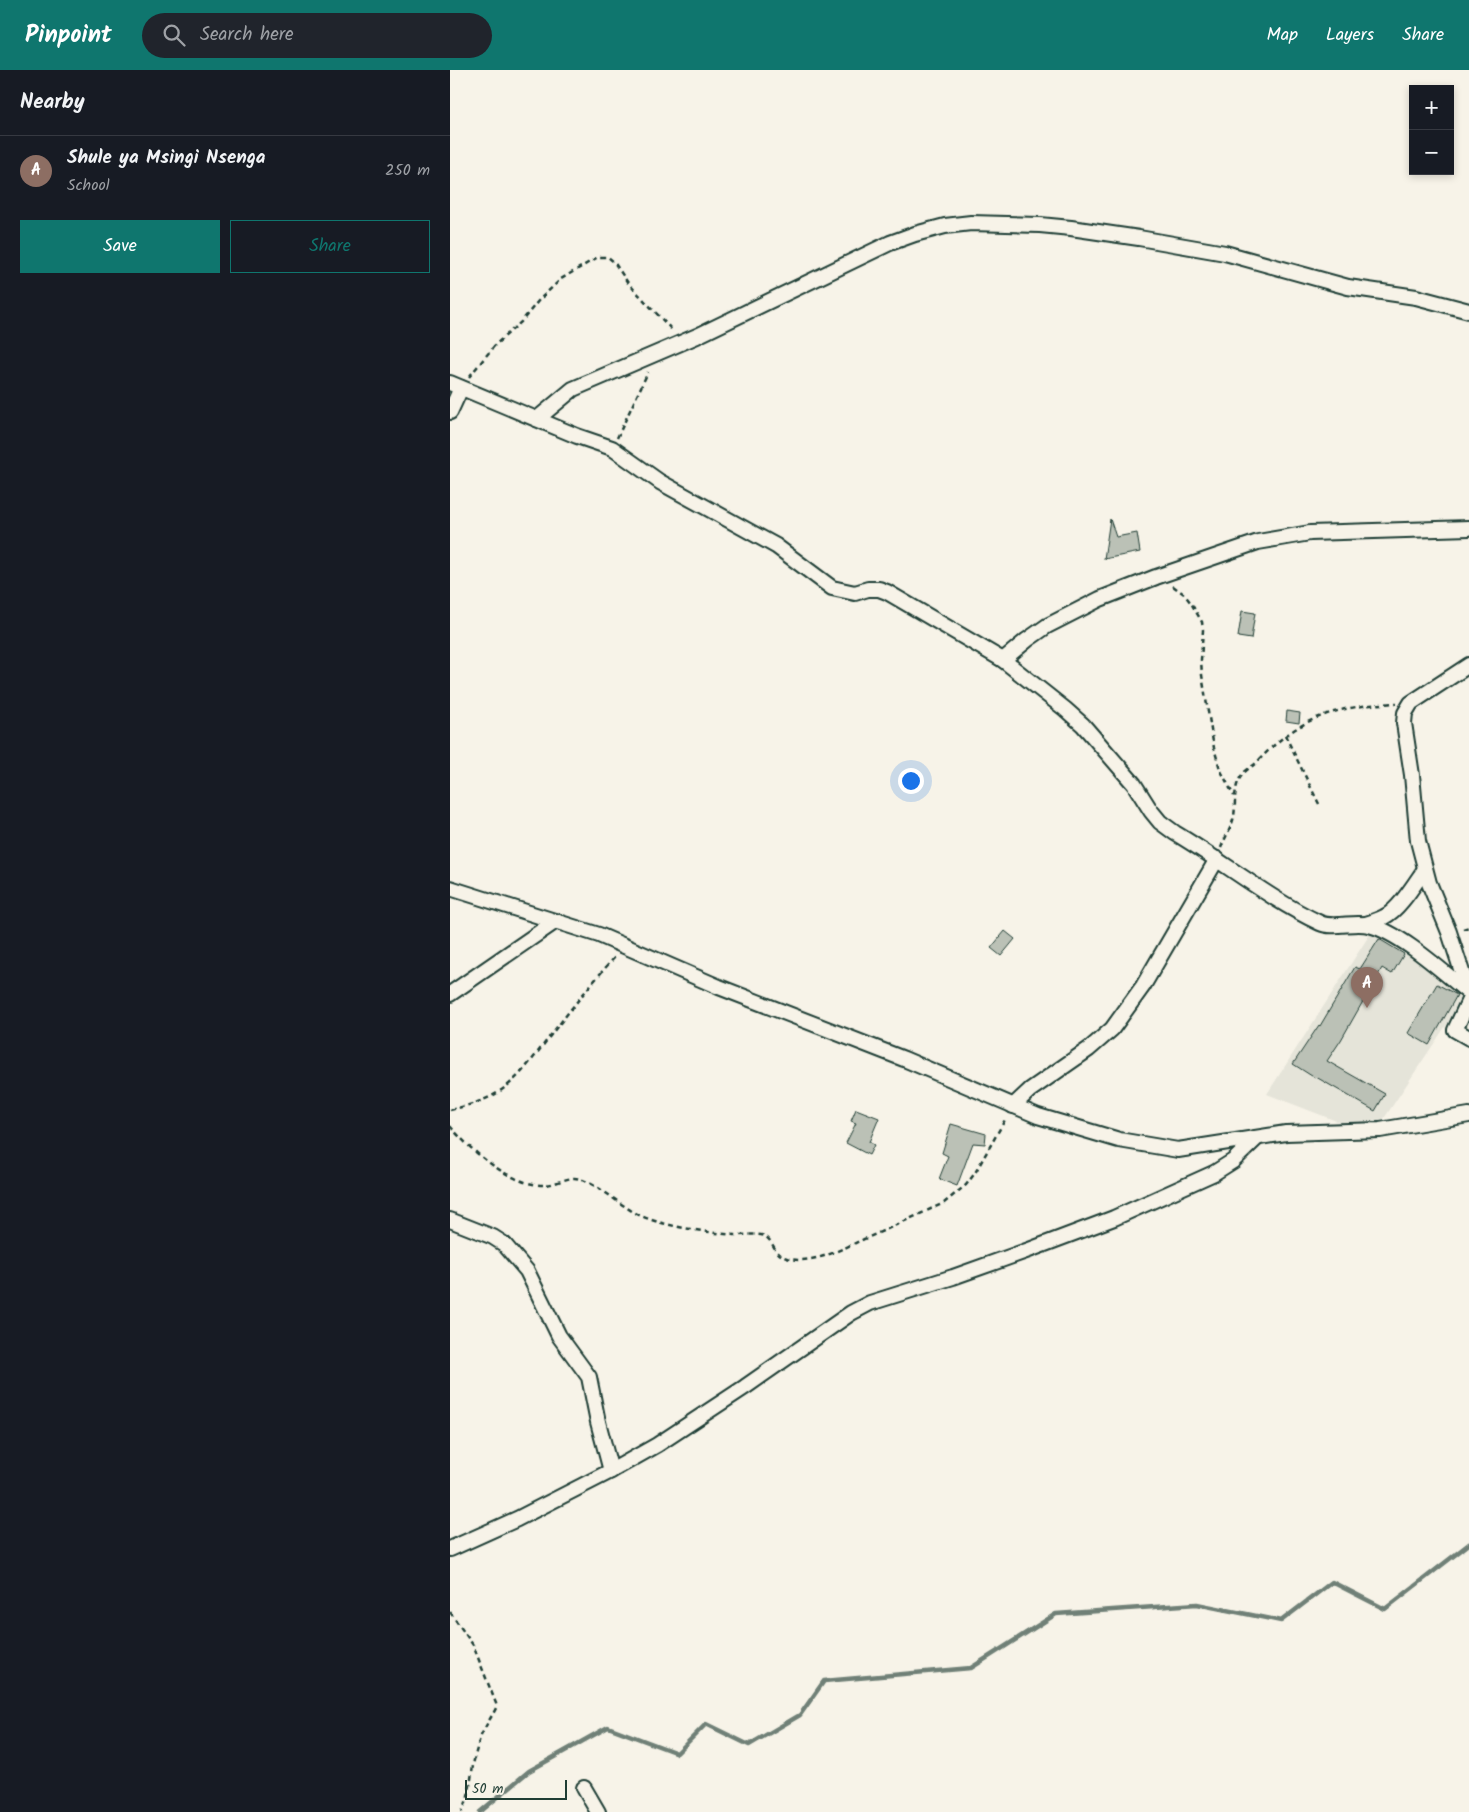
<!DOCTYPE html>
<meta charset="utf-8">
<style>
:root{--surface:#171b24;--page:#20242c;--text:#f1f3f6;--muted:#9ea1a6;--line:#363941;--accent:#0f766e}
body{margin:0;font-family:Kalam,sans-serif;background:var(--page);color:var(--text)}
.controls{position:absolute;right:15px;top:15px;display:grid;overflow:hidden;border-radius:0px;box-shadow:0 2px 8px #0003}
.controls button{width:45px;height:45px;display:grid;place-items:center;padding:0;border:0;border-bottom:1px solid var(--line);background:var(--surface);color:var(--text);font:25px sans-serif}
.scale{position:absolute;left:15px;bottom:12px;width:102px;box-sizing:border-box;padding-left:5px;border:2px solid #1f3d34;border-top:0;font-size:14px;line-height:18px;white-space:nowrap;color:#1f3d34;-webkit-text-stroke:4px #f7f3e8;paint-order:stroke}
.you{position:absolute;left:460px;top:710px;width:18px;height:18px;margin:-12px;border:4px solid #fff;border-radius:50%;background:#1a73e8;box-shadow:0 0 0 8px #1a73e833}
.badge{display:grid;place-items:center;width:32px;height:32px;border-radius:50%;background:var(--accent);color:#fff;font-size:16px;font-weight:700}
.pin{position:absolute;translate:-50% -41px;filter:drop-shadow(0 1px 2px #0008)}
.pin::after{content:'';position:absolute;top:26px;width:18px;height:15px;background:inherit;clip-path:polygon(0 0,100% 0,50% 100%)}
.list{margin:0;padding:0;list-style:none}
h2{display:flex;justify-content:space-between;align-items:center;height:65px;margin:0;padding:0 20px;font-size:21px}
h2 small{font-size:16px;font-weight:400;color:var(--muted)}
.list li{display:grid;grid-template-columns:32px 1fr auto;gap:15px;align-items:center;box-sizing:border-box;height:70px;padding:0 20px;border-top:1px solid var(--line)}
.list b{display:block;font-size:19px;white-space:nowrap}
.list p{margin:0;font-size:16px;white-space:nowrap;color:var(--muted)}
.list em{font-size:16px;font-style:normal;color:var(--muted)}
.actions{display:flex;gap:10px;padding:15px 20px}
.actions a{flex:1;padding:11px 0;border:1px solid var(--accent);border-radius:0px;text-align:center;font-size:18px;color:var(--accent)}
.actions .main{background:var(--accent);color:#fff}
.icon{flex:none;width:28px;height:28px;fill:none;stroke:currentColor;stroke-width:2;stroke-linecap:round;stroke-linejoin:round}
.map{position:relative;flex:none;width:1019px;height:1742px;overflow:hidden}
header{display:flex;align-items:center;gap:30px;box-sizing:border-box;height:70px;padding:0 25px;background:var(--accent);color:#fff}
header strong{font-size:24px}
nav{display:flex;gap:28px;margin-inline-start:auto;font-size:18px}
.search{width:350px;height:45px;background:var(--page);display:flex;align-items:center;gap:12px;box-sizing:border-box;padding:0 18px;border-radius:28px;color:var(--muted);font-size:19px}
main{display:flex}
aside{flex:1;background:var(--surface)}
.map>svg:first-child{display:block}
</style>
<header>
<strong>Pinpoint</strong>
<div class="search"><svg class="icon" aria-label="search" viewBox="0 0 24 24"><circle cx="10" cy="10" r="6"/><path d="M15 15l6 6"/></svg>Search here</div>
<nav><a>Map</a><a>Layers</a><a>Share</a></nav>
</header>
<main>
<aside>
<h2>Nearby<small></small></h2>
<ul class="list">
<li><span class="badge" style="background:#8d6e63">A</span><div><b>Shule ya Msingi Nsenga</b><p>School</p></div><em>250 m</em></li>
</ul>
<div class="actions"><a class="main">Save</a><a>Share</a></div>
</aside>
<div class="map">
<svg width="1019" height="1742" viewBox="0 0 1019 1742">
<rect width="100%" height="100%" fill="#f7f3e8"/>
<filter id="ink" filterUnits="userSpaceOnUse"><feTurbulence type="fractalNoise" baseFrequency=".02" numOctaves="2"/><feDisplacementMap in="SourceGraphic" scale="10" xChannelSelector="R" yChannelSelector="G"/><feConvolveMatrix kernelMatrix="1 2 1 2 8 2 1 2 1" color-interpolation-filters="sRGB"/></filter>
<g filter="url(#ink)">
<!-- built -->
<polygon fill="#e5e4d9" points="922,861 1017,924 921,1068 907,1059 817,1024"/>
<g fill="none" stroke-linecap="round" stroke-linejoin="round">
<!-- stream -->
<polyline stroke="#6f8077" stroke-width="4.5" points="30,1742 79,1701 158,1657 227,1683 256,1654 299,1675 350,1645 374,1611 521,1598 606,1544 747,1534 831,1551 882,1512 935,1539 1019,1474"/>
</g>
<!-- building -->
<g fill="#bbc1b6" stroke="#1f3d34">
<polygon points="660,449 666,467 687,463 690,482 654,489"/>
<polygon points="792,541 805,543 801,569 788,567"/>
<polygon points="837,641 850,643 849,653 836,651"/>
<polygon points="555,861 565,869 551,886 541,878"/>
<polygon points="929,869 954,884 942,904 932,898 891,970 877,991 935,1024 925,1041 866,1007 865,1008 843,994 869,955 870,956 905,897 910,899"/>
<polygon points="987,914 1007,925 979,975 958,963"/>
<polygon points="406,1039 429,1048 419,1072 424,1075 419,1085 396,1073 406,1053 401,1051"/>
<polygon points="501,1054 536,1064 535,1074 523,1073 507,1116 489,1109 498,1086 492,1083"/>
</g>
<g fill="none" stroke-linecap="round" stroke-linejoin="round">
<defs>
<g id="street">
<path d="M0,313L127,366L162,378L210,412L326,476L382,518L405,523L418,519H429L437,522L553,590L615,639L633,655L684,714L701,741L710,752L725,763C774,792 819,829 870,853C883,859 905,851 919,855C951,863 993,902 1019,923"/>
<polyline points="0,342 11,318"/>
<polyline points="87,349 123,319 247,266 440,173 465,164 495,156 521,153 590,155 621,158 689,168 775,183 898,217 966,227 1019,241"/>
<polyline points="553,590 577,570 597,556 650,529 706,507 808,472 860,463 1019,458"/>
<polyline points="1019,595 961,633 955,643 954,653 962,705 968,771 979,813 999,862 1013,905 1019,912"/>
<polyline points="0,818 149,865 269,917 454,989 588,1046 669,1070 728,1080 836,1063 930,1060 1019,1045"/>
<path d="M916,854C922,852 928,850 934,847C949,840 965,813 975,799"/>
<polyline points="0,924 106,851"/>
<polyline points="1019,930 1005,960 1019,968"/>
<polyline points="563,1036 580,1020 639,979 662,959 693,916 767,789"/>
<polyline points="0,1150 43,1167 54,1174 77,1201 109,1266 139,1307 148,1352 161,1401"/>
<polyline points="0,1479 67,1449 161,1401 207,1375 295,1317 401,1243 420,1233 503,1207 579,1180 664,1148 764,1103 783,1091 807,1068"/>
<polyline points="134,1718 148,1742"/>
</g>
</defs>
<!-- street casing -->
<use href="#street" stroke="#1f3d34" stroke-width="18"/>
<!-- path -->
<g stroke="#1f3d34" stroke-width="2.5" stroke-dasharray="5 4" stroke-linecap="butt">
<polyline points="19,307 45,275 71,252 89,230 111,209 148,187 158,187 164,192 178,213 223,261"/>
<polyline points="167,368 198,302"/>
<polyline points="723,516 734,524 741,533 752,552 753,560 751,590 752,605 764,678 770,699 784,726"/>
<polyline points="835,665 870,736"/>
<path d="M771,778C775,767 782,757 784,746C786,734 783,720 790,708C794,700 803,697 809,690C850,646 888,636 947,633"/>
<polyline points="1013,859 1019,857"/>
<path d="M0,1040C16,1036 32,1032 47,1023C74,1006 91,976 111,952C128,930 146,908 165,887"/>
<path d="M0,1056C20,1080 61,1116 94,1115C106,1115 119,1105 130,1109C156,1118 174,1141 199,1149C221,1157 261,1163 285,1165C293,1165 303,1164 311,1165C327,1168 319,1190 350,1190C372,1190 394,1178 414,1169C441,1158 467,1145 494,1133L516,1115L525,1103L556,1048"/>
<path d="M0,1542L23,1575L47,1636C43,1645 38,1651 34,1660C30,1666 28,1675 26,1682C20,1703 22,1722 12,1742"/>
</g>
<!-- street -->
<use href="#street" stroke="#f7f3e8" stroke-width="14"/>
</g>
</g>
</svg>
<div class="controls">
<button>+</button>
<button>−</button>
</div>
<div class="scale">50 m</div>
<div class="you"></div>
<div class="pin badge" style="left:917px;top:938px;background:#8d6e63">A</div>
</div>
</main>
